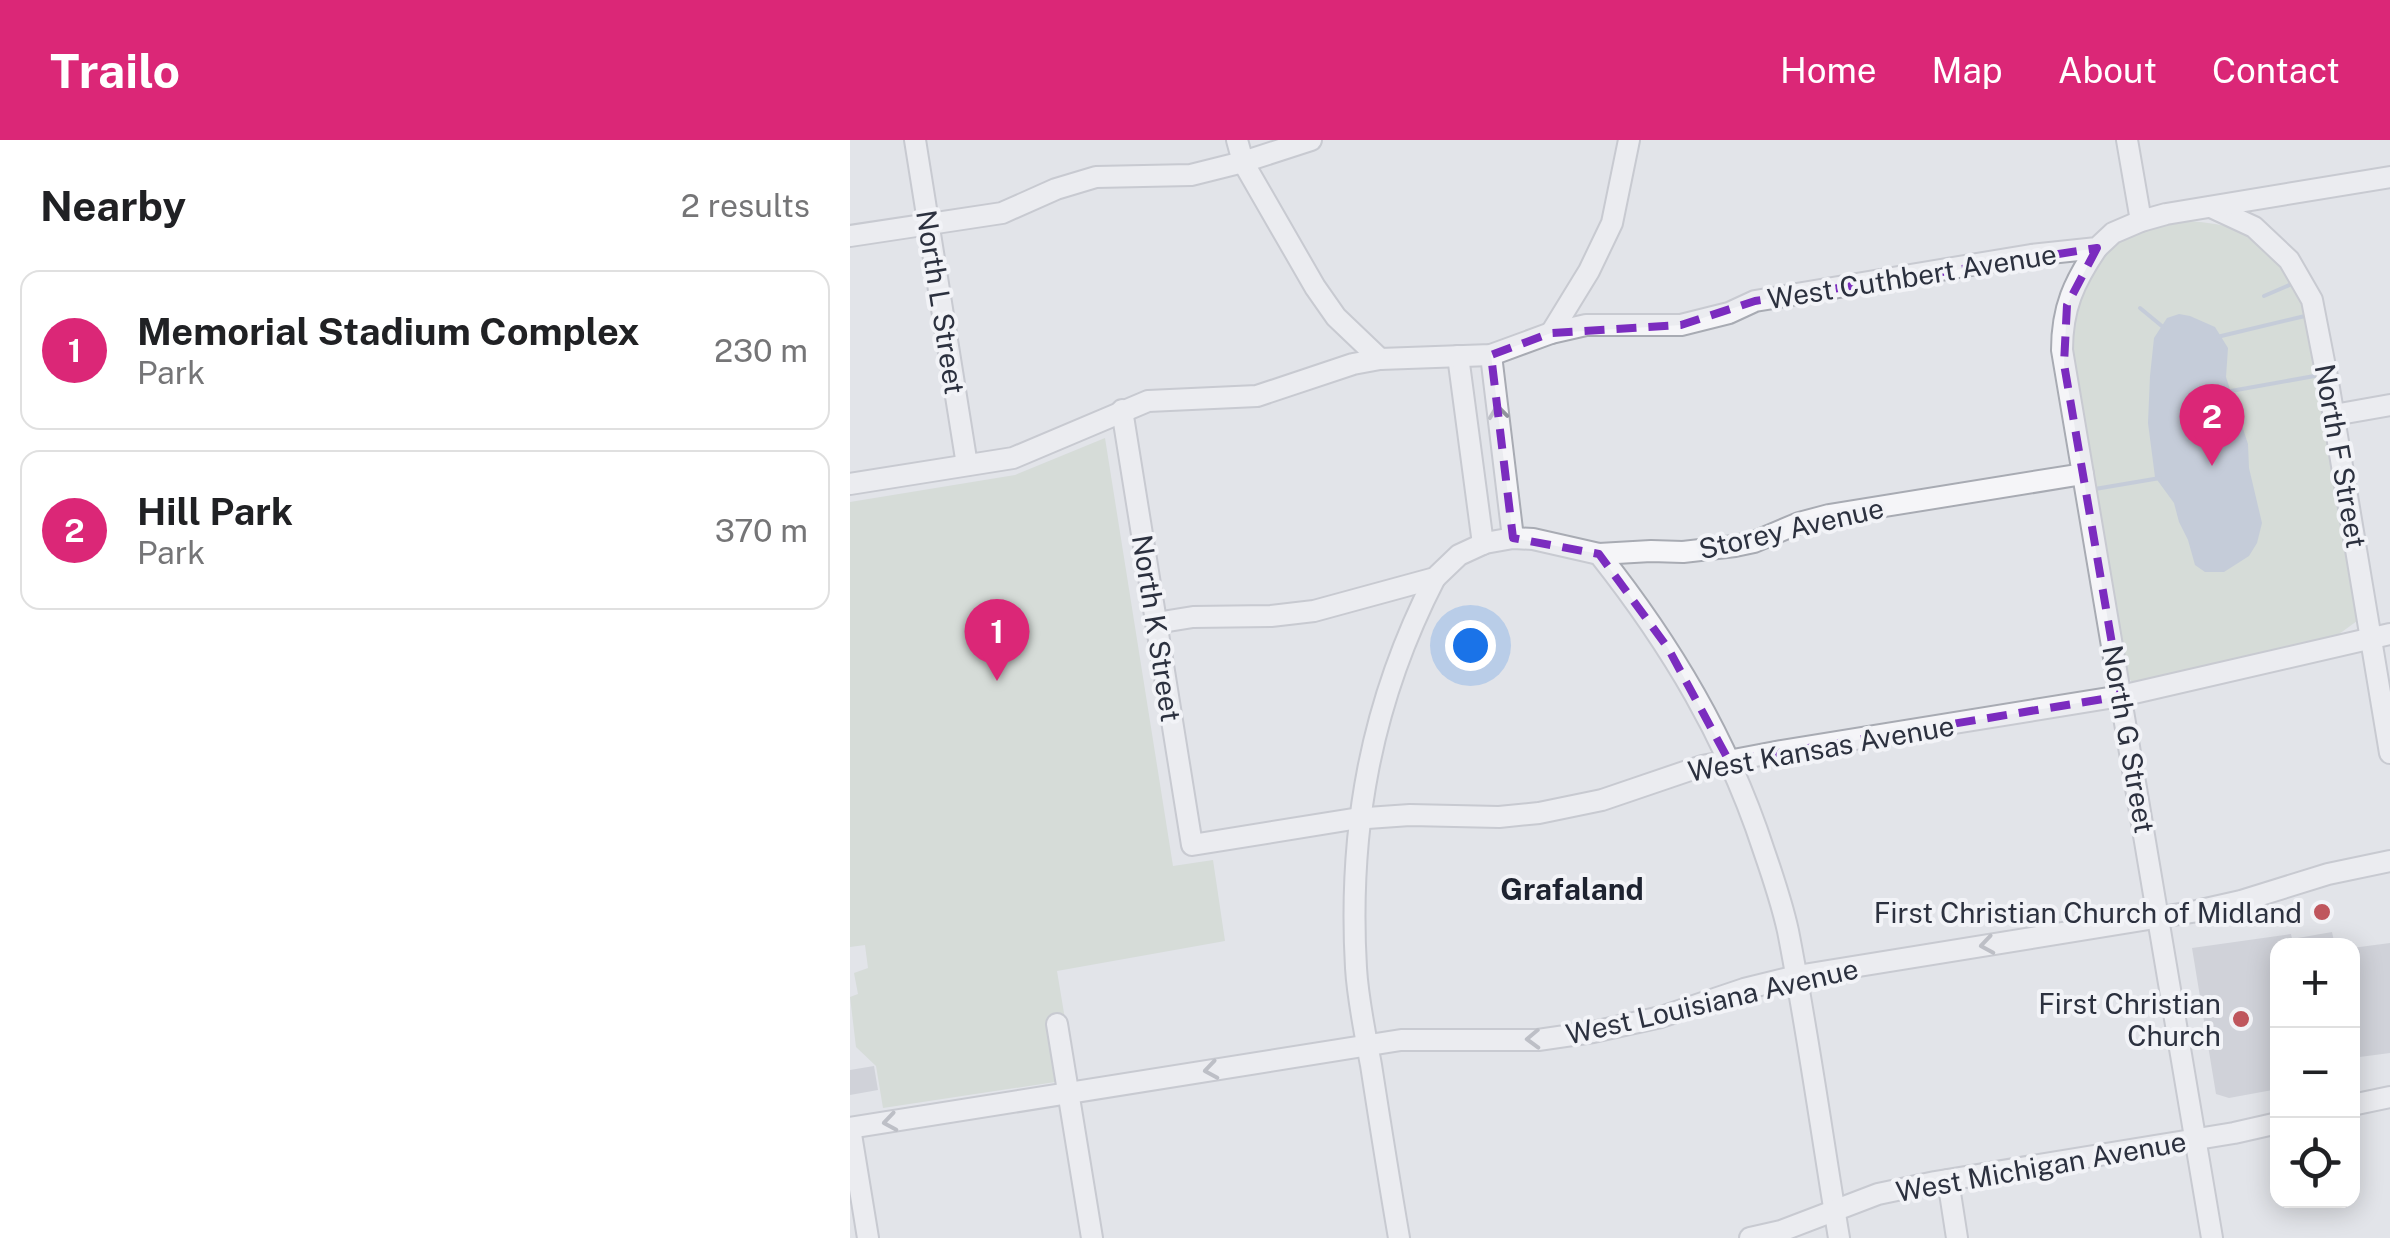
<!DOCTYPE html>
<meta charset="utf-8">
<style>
:root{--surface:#fff;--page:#f2f2f2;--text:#202124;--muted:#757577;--line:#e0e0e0;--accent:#db2777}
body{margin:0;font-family:"Public Sans",sans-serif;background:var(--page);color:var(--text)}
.controls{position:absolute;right:30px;bottom:30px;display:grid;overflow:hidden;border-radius:20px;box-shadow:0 5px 25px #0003}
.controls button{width:90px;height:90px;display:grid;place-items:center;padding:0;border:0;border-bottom:2px solid var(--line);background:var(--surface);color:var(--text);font:50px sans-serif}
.you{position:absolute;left:620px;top:505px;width:35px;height:35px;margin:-25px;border:8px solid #fff;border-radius:50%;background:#1a73e8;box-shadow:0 0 0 15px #1a73e833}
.badge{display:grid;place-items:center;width:65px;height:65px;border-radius:50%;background:var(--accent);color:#fff;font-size:32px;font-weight:700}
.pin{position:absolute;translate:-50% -82px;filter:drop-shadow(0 2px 5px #0008)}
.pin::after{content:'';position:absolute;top:52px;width:35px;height:30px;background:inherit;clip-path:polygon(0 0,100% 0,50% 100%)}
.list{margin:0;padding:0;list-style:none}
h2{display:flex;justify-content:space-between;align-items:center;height:130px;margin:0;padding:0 40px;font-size:42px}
h2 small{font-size:32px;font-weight:400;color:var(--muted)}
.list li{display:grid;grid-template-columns:65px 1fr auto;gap:30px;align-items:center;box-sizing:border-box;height:160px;margin:0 20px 20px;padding:0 20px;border:2px solid var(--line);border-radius:20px}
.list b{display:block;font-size:38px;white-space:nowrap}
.list p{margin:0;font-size:32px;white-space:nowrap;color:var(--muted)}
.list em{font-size:32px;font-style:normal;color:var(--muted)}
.icon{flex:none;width:55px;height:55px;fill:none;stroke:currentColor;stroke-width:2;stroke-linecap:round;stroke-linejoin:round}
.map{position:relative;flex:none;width:1540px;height:1098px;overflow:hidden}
header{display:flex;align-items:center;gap:60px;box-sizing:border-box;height:140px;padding:0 50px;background:var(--accent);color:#fff}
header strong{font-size:48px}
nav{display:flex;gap:55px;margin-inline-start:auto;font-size:35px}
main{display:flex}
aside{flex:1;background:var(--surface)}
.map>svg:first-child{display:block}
</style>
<header>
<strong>Trailo</strong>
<nav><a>Home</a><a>Map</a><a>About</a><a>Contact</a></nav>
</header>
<main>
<aside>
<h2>Nearby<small>2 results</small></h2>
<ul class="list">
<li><span class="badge">1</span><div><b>Memorial Stadium Complex</b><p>Park</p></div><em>230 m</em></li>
<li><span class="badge">2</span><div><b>Hill Park</b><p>Park</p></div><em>370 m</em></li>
</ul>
</aside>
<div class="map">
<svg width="1540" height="1098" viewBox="0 0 1540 1098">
<rect width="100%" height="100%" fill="#e2e4e9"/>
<!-- green -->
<g fill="#c7d2c4">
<path d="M1336,81C1401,85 1416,100 1452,152L1510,458L1507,481L1489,494L1309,542H1282L1265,521L1216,195C1221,179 1223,157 1231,142C1256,99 1289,88 1336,81Z"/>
<polygon points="255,298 323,726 363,720 375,801 207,831 225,939 33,968 26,926 6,907 0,857 8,854 4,833 18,828 15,805 0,807 0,362 165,335"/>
</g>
<!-- water -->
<polygon fill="#a2b0c5" points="1329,174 1340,176 1365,187 1378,208 1376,237 1398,304 1399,328 1412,383 1407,403 1399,416 1374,432 1355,432 1345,425 1338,400 1329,382 1324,363 1305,337 1298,283 1300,236 1304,198 1317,178"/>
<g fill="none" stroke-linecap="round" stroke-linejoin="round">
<!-- stream -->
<g stroke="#a2b0c5" stroke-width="4">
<polyline points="1414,156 1444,143"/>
<polyline points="1290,168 1313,187"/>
<polyline points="1367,197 1455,176"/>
<polyline points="1381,251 1470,235"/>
<polyline points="1245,349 1310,338"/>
</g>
</g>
<!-- building -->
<g fill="#babdc5">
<polygon points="1482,792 1485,806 1428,806 1428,949 1379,958 1366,954 1342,808 1441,794 1442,799"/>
<polygon points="1540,803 1540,913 1502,918 1502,808"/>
<polygon points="24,926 28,950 0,955 0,930"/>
</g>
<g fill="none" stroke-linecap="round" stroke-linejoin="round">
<defs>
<g id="minor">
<polyline points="65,0 117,325"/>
<polyline points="387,0 393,22 465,147 486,177 530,219"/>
<polyline points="1277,0 1291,81"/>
<polyline points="1361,67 1404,87 1439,120 1462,160 1478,242 1540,613"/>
<polyline points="0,96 152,73 206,49 246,37 341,35 393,22 461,0"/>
<path d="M1247,108C1224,142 1212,168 1212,210L1362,1098"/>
<polyline points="701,193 739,131 762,83 779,0"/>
<polyline points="641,215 663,398"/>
<polyline points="608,216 633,404"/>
<polyline points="272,270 342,705 503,679 560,675 649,677 689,673 752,660 852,626 931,611 1271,556 1540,494"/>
<polyline points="1484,275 1540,265"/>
<polyline points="0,344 163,318 298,261 407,256 503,224 530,219 641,215 701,193 736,185 831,185 879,173 905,161 1181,115 1247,108 1263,93 1291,81 1316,74 1540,37"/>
<path d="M749,414C821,505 878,600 914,711C923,737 932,764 938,791C958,893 972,996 989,1098"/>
<polyline points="306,483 343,477 421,476 464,471 585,438 609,415 635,403 663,398 683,399 749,414 801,411 833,412 885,406 904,402 949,383 979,375 1233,334"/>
<polyline points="207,884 242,1098"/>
<polyline points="1502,965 1540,957"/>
<polyline points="0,988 551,900 688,900 743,892 811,877 894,849 947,836 1342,772 1391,761 1478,734 1540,721"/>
<polyline points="0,988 18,1098"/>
<polyline points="1098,1040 1107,1098"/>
<path d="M549,1098C539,1040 530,983 521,925C515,893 508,861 506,828C498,689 521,562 585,438"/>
<polyline points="900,1098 931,1091 1028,1054 1085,1042 1384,993 1428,983"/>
</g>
</defs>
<!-- minor casing -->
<use href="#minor" stroke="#a8abb3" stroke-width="24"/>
<!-- minor -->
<use href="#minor" stroke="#f5f5f8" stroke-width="20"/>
</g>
<!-- one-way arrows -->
<defs><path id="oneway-chevron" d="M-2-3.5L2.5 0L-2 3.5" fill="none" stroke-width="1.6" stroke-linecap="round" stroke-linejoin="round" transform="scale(2.5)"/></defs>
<g stroke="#90939c">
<use href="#oneway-chevron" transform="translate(648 272) rotate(-97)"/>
<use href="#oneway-chevron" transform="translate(1137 805) rotate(171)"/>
<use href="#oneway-chevron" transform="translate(683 899) rotate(178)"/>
<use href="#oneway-chevron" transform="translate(361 930) rotate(171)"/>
<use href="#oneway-chevron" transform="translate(40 982) rotate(171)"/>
</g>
<!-- marked area -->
<path d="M0 0H1540V1098H0ZM1247,108L1217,165L1214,224L1271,556L879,621L818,508L749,414L663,398L641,215L701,193L831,185L905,161Z" fill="#e2e4e9" fill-opacity=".55" fill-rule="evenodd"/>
<path fill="none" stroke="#7b2cbf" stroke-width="8" stroke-dasharray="20 12" stroke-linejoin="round" d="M1247,108L1217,165L1214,224L1271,556L879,621L818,508L749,414L663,398L641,215L701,193L831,185L905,161Z"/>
<!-- markers -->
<g fill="#bf565d" stroke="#f2f3f7" stroke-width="4">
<circle cx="1472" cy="772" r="10"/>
<circle cx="1391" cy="879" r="10"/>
</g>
<g text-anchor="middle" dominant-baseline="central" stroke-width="8" stroke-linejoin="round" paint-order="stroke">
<!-- street labels -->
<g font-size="28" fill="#2c313f" stroke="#f2f3f7">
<text transform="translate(1062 136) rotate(-9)">West Cuthbert Avenue</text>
<text transform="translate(91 162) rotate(81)">North L Street</text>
<text transform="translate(1491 316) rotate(80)">North F Street</text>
<text transform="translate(941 388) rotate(-13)">Storey Avenue</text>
<text transform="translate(307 488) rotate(81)">North K Street</text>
<text transform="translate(1279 599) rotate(80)">North G Street</text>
<text transform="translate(971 608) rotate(-10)">West Kansas Avenue</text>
<text transform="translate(862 861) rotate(-13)">West Louisiana Avenue</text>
<text transform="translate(1191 1026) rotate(-10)">West Michigan Avenue</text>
</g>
<!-- poi labels -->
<g font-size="28" fill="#2c313f" stroke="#f2f3f7" text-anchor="end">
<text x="1452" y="772">First Christian Church of Midland</text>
<text x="1371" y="863">First Christian<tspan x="1371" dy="32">Church</tspan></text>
</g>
<!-- neighbourhood labels -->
<g font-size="30" font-weight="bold" fill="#1e2330" stroke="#f2f3f7">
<text x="722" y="749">Grafaland</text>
</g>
</g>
</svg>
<div class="controls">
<button>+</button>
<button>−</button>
<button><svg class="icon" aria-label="locate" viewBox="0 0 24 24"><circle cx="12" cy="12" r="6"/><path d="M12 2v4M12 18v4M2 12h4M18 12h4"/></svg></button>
</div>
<div class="you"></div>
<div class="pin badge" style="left:147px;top:541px">1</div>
<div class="pin badge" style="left:1362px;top:326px">2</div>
</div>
</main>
